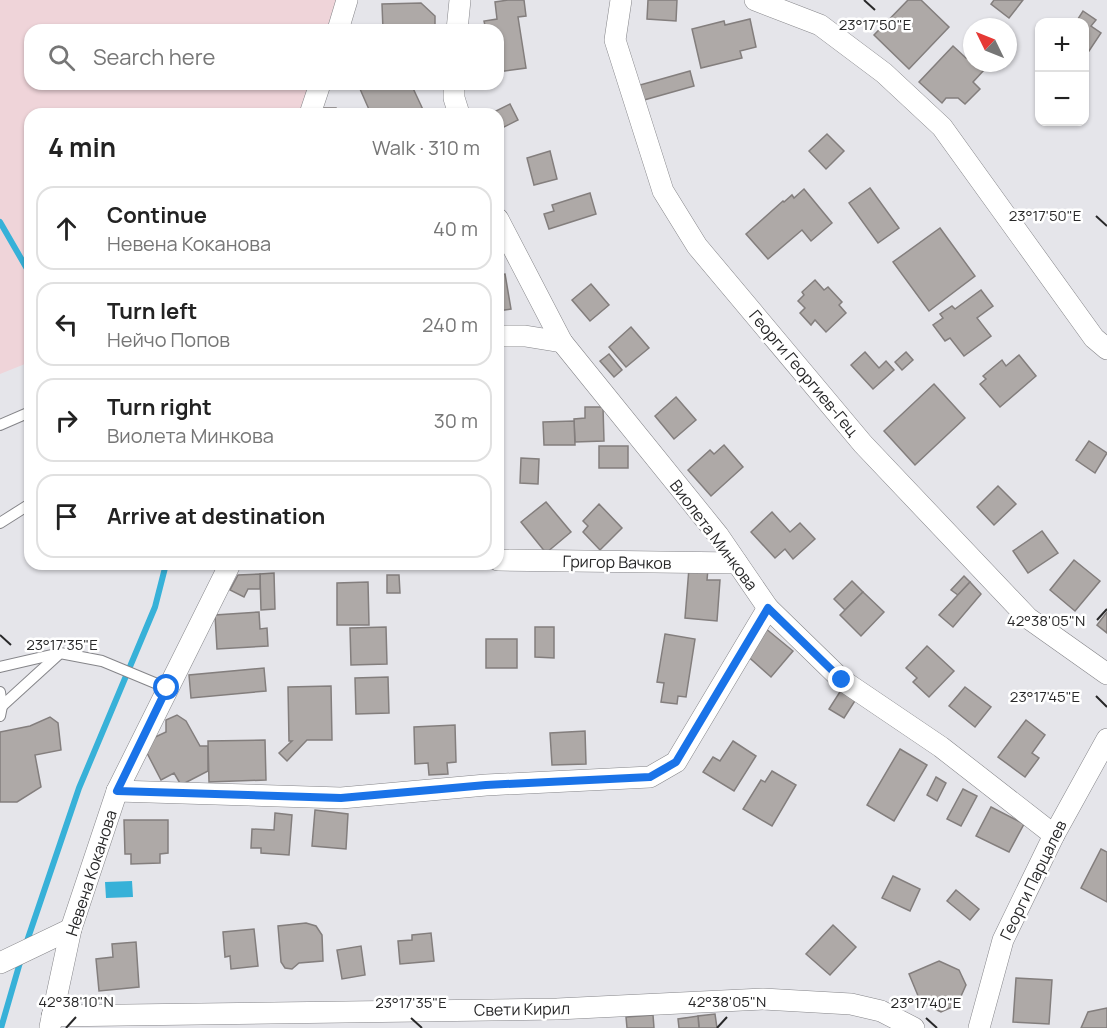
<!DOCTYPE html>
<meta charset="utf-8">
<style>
:root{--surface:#fff;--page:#f2f2f2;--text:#222;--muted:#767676;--line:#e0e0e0}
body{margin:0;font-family:Manrope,sans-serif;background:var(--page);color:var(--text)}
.controls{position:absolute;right:18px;top:18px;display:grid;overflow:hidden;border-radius:12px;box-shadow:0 2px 4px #0004}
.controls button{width:54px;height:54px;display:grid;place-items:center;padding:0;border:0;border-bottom:2px solid var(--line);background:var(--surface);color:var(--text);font:30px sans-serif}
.compass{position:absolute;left:963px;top:18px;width:54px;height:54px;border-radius:50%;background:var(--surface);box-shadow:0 2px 4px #0004;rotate:313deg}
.stop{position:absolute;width:18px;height:18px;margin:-14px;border:4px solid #1a73e8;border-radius:50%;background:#fff}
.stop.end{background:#1a73e8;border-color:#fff;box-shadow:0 2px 6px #0008}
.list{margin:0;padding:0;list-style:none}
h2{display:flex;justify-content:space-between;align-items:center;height:78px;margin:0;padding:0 24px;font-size:26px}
h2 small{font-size:20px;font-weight:400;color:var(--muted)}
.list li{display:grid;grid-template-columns:39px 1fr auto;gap:18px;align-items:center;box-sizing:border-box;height:84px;margin:0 12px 12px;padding:0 12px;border:2px solid var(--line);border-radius:18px}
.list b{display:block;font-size:22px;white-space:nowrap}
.list p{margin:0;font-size:20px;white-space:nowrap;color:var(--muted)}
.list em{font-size:20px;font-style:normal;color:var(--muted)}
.icon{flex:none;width:33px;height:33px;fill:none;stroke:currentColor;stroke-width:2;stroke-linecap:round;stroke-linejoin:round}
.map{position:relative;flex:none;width:1107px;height:1028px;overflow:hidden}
.search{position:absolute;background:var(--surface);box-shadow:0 2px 4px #0004;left:24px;top:24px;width:480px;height:66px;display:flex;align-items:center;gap:15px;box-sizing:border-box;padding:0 21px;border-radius:18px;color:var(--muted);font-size:22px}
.panel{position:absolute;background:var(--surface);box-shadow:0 2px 4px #0004;left:24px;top:108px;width:480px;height:462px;border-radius:18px}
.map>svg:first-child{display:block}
</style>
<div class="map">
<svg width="1107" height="1028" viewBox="0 0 1107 1028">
<rect width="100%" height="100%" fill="#e5e5ea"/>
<!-- industrial -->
<polygon fill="#efd4d9" points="0,0 346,0 336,30 30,30 30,84 319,84 309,114 30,114 30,362 0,374"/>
<!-- water -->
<polygon fill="#37b1d8" points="132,881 133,897 106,898 105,882"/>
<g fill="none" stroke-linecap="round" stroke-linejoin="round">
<!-- stream -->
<g stroke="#37b1d8" stroke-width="6">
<polyline points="0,222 30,274"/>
<polyline points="26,944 79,788 155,607 166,564"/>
<polyline points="1,1028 21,959"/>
</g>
</g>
<!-- building -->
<g fill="#aea9a7" stroke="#837e7d" stroke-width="1.5">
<polygon points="508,0 524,0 526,16 518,17 526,68 498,72 498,30 486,30 484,21 497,19 495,2"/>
<polygon points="648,0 677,0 676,21 647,19"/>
<polygon points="908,0 921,0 949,27 909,69 874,35"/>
<polygon points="994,0 1023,0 1009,18 991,4"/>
<polygon points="421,3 435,16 435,30 383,30 382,4"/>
<polygon points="1083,11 1096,20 1091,26 1101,33 1089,51 1084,48 1084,22 1076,22"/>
<polygon points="750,19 756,47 740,51 742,58 701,68 692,29 724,21 725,25"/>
<polygon points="953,46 966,58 969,56 972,58 972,63 977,63 984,70 973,82 980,89 965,104 958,98 946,98 942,103 919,82"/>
<polygon points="690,71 694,86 644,100 640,85"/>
<polygon points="372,84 411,84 425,114 371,114 360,89"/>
<polygon points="510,104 518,120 498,130 498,114 490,114"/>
<rect x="323" y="108" width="13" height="6"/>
<polygon points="827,134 844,151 826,169 809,151"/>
<polygon points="550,151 557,179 534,185 527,158"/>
<polygon points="870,188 899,228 878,243 849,203"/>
<polygon points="804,189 832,223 811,241 802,230 768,259 746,234 783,201 784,202 792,195 794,198"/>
<polygon points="590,193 596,214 549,229 544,214 554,211 552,205"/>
<polygon points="940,228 975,276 929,311 893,262"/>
<polygon points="505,274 511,309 498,311 498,275"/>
<polygon points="815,280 824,290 828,287 842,302 839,305 846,313 826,332 815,320 811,325 800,313 805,308 798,301 804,295 802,292"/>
<polygon points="591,284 609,305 590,321 572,300"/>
<polygon points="981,290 993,306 977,318 991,336 964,356 950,338 945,341 933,325 943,318 940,314 952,306 955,309"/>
<polygon points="631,327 649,348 626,367 609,347"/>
<polygon points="865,352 879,368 886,361 894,370 873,389 851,365"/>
<polygon points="906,352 913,360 902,370 895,362"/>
<polygon points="609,354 622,370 614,377 600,361"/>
<polygon points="1019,355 1036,376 1000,407 980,384 986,379 983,376 1002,360 1006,366"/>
<polygon points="934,384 965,418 915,465 884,431"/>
<polygon points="676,397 696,420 674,439 655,416"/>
<polygon points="585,407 603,407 604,441 575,442 574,419 585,418"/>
<polygon points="574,421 575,445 544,445 543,422"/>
<polygon points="1089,441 1107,453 1095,473 1076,460"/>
<polygon points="724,445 743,467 711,496 688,470 710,450 714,454"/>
<rect x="599" y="446" width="29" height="22"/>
<polygon points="521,458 539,459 538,484 520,483"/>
<polygon points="998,486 1016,504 994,525 977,507"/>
<polygon points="546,502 571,532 546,553 521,522"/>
<polygon points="599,504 622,528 600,550 583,532 588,526 583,521"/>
<polygon points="772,512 790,532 800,523 815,539 793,559 785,549 775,558 751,532"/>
<polygon points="1042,531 1058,553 1028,573 1013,551"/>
<polygon points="1074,560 1100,581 1075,611 1050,590"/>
<polygon points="689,568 708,569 707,580 720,580 717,621 685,618"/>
<polygon points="274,573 275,609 261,610 260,574"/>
<polygon points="260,574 260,589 248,589 244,597 230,590 238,575"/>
<polygon points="387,575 399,575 400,593 387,593"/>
<polygon points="964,576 970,582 958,595 951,590"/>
<polygon points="852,581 863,592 845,610 834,599"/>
<polygon points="368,582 369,625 337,625 337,583"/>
<polygon points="970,582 981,594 953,627 939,615"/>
<polygon points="863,592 884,612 861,636 840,615"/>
<polygon points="259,612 260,629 267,628 268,646 217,649 215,615"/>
<polygon points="1107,612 1107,633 1097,625"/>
<polygon points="386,627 387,664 351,665 350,628"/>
<polygon points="535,627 554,627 554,658 535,657"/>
<polygon points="765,628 793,651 771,677 744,653"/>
<polygon points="665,634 695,639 686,697 678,696 677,704 661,702 664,683 657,682"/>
<rect x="486" y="639" width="31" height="29"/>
<polygon points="927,646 954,671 929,697 913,682 917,678 906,668"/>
<polygon points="264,668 266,691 191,698 189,675"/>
<polygon points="388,677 389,713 356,714 355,678"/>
<polygon points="331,686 332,740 307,740 287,761 279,753 292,741 289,741 288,687"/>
<polygon points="843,687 858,696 844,718 829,709"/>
<polygon points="965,687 991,707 975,727 949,706"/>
<polygon points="177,715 186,721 200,746 208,746 208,771 181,785 174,773 161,780 147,753 153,738 166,732 166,720"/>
<polygon points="50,717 58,723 61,750 35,755 41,787 17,802 0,802 0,732 30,726"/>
<polygon points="1026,720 1045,735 1032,753 1039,758 1025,777 998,757"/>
<polygon points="455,725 456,762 447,763 448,774 429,775 428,763 415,764 414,727"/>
<polygon points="585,731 586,764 552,765 550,733"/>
<polygon points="265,740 266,780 209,782 208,741"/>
<polygon points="733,741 756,756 734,791 703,772 713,757 720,761"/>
<polygon points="900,749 927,765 894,821 867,805"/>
<polygon points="772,771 796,785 772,826 743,809 761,780 765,782"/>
<polygon points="936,777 946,783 937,801 927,795"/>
<polygon points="963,789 977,796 961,826 947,819"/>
<polygon points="991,807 1024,824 1009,852 976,836"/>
<polygon points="315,810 348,814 346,849 312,846"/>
<polygon points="275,813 292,815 289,855 261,853 261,848 251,848 252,829 274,830"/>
<polygon points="124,820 168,820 168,853 160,854 160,863 131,864 131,854 125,854"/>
<polygon points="1101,849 1107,852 1107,902 1081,888"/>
<polygon points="893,876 920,889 910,911 882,898"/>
<polygon points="956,890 979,909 970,920 947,901"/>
<polygon points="306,923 316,926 322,935 323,961 299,963 292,969 285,968 281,962 278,926"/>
<polygon points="833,925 856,947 830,975 806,954"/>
<polygon points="254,929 258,966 231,969 230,956 225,957 223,932"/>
<polygon points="431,933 434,961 400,964 398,941 412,940 412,935"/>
<polygon points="136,942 139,987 99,991 96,959 113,957 112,944"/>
<polygon points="361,946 365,975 342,979 337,950"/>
<polygon points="939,961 959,970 966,985 957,1005 941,1012 921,1003 909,974"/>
<polygon points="1016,978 1052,980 1049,1024 1013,1022"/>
<polygon points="1107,1008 1107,1028 1081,1028 1088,1012"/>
<polygon points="715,1014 717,1028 699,1028 698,1016"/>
<polygon points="653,1015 654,1028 627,1028 626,1017"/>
<polygon points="698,1016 699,1028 679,1028 678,1019"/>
</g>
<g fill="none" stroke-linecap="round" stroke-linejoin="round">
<defs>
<g id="lane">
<polyline points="0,425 30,412"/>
<polyline points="0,523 30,504"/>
<polyline points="0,667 60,653 102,661 167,688"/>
<polyline points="0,692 2,706 0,716"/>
<polyline points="2,706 58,655"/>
</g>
<g id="street">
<polyline points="621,0 615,40 663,191 697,246 863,444 1028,618 1107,674"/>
<polyline points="755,0 820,25 884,73 942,127 1094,338 1107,349"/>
<polyline points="338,30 347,0"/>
<polyline points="457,30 460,0"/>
<polyline points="454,84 454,98 459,114"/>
<polyline points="310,114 320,84"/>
<polyline points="498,219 562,342 718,535 768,608 842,680 941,747 1054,835"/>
<polyline points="498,336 525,336 562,342"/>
<polyline points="498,560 737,563"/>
<polyline points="117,791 341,798 486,785 650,777 676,762 768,608"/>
<polyline points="0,963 71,929"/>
<polyline points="52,1016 557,1009 763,999 851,1004 881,1011 914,1028"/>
<polyline points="50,1027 71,929 117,791 230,564"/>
<polyline points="979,1028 1003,940 1054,835 1107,739"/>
</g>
</defs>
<!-- lane casing -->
<use href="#lane" stroke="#858589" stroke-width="12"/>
<!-- street casing -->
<use href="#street" stroke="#858589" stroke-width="22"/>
<!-- lane -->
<use href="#lane" stroke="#fff" stroke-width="10"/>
<!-- street -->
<use href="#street" stroke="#fff" stroke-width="21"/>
</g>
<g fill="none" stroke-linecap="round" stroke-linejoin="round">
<!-- route -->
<polyline stroke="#1a73e8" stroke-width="8" points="167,688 117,791 341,798 486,785 650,777 676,762 768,608 842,680"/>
</g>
<!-- ticks -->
<path fill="none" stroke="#282829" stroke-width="2" d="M864,0L875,10M1096,216L1107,226M1097,620L1107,609M0,635L11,645M1096,696L1107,707M411,1018L422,1028M926,1018L937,1028M66,1028L76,1017M717,1028L727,1017"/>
<g text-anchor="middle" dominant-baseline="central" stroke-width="5" stroke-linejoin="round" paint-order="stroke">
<!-- street labels -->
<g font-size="16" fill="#282829" stroke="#fff">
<text transform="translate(804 373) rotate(50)">Георги Георгиев-Гец</text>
<text transform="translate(714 535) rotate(53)">Виолета Минкова</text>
<text transform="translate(617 562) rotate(1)">Григор Вачков</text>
<text transform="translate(91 873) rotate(-72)">Невена Коканова</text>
<text transform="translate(1033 880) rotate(-64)">Георги Парцалев</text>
<text transform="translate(522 1009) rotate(-1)">Свети Кирил</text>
</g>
</g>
<g font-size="15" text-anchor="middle" fill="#282829" stroke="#fff" stroke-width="5" stroke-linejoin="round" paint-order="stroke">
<text x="875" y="30">23°17'50"E</text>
<text x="1045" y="221">23°17'50"E</text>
<text x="1046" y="626">42°38'05"N</text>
<text x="62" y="650">23°17'35"E</text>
<text x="1045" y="702">23°17'45"E</text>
<text x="76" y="1007">42°38'10"N</text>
<text x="727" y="1007">42°38'05"N</text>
<text x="411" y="1008">23°17'35"E</text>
<text x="926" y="1008">23°17'40"E</text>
</g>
</svg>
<div class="controls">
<button>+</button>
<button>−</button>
</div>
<svg class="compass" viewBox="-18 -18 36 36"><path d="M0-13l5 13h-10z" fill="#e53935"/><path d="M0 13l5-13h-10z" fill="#767676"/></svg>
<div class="stop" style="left:167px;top:688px"></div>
<div class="stop end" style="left:842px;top:680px"></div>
<div class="search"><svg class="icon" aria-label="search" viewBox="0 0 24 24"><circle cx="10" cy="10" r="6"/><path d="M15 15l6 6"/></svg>Search here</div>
<section class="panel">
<h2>4 min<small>Walk · 310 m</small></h2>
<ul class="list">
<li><svg class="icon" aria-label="ahead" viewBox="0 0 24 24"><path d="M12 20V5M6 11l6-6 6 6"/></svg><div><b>Continue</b><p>Невена Коканова</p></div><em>40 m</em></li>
<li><svg class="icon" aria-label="left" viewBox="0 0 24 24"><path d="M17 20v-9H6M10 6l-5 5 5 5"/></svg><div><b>Turn left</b><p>Нейчо Попов</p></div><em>240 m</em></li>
<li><svg class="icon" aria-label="right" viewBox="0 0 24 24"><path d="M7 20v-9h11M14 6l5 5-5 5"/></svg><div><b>Turn right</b><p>Виолета Минкова</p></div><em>30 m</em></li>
<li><svg class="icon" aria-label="arrive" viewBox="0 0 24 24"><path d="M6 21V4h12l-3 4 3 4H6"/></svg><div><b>Arrive at destination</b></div></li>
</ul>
</section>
</div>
